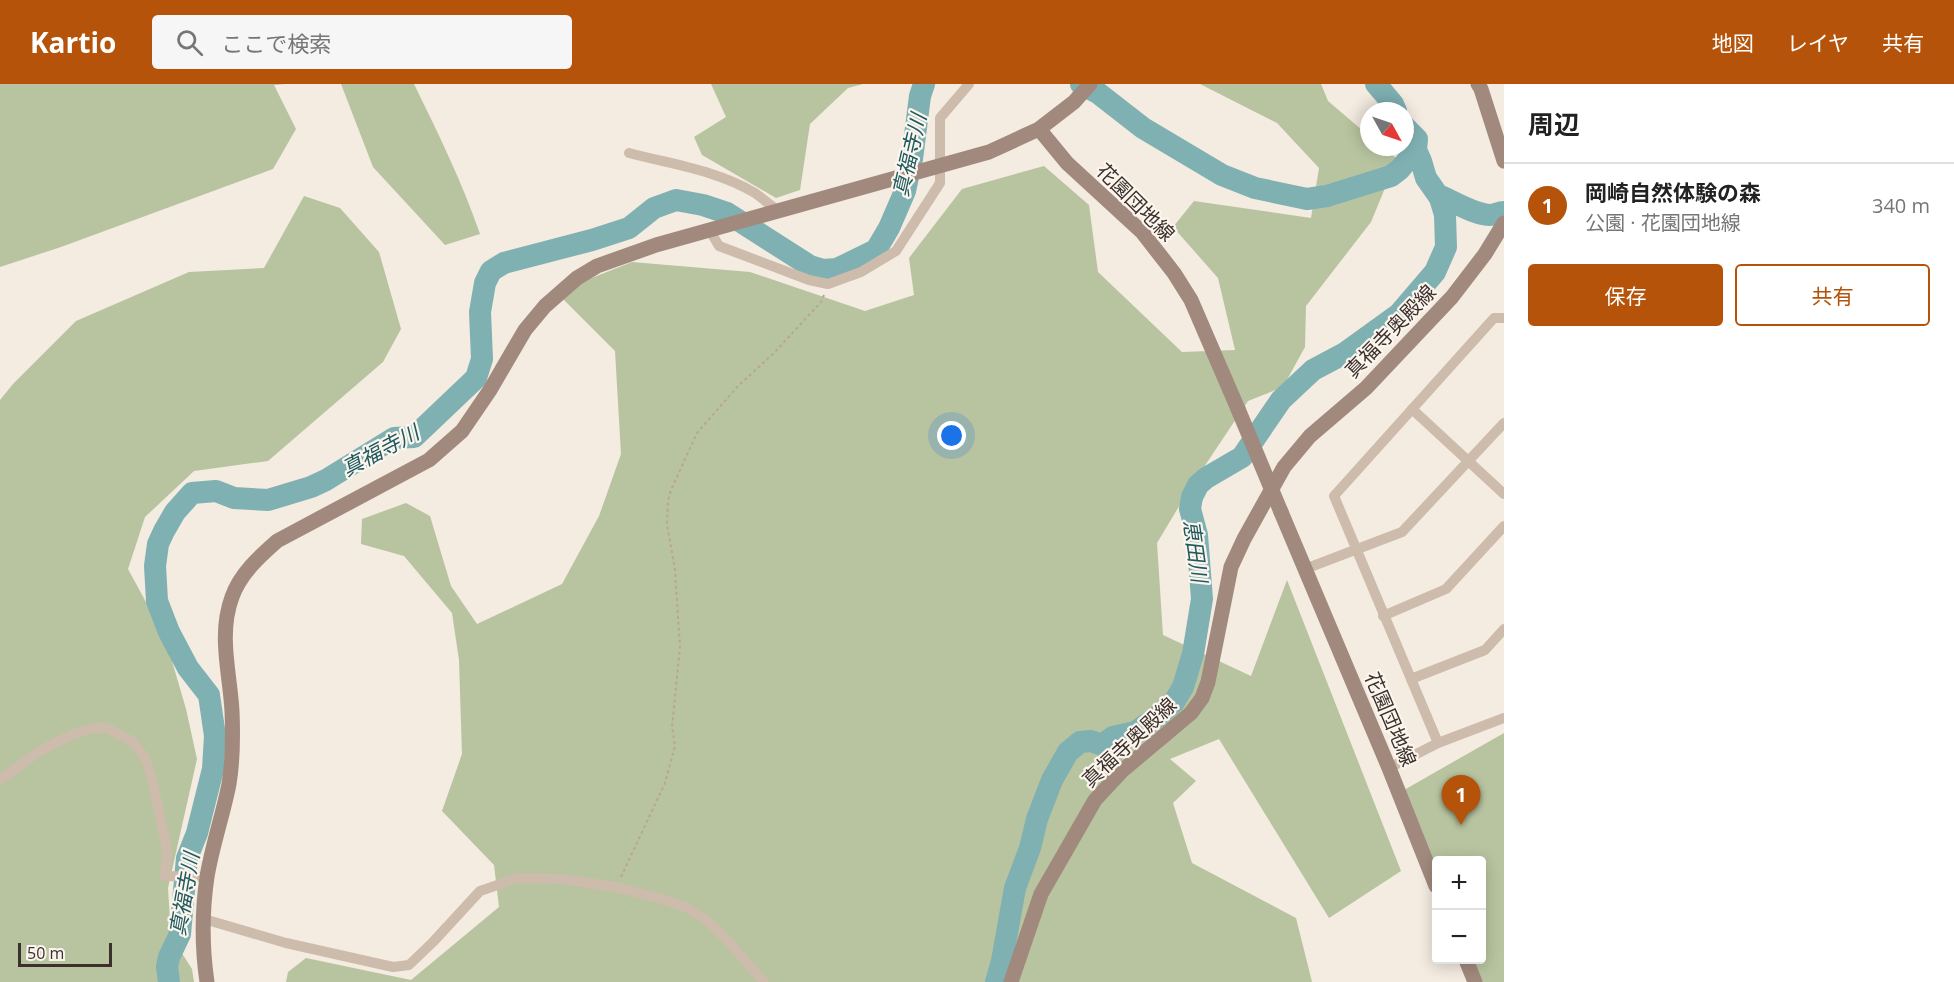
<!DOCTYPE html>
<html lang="ja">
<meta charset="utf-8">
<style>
:root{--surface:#fff;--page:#f6f6f6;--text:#222;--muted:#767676;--line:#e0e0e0;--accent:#b45309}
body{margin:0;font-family:"Open Sans","Noto Sans JP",sans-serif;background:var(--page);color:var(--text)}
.controls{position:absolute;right:18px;bottom:18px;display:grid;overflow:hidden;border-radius:6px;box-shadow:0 3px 15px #0003}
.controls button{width:54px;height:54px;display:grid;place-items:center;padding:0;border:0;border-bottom:2px solid var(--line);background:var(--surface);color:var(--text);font:30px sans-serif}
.compass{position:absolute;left:1360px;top:18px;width:54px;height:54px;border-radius:50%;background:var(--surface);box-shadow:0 3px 15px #0003;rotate:130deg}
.scale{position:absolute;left:18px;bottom:15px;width:94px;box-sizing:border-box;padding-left:6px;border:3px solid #3b302b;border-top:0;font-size:16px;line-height:21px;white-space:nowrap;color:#3b302b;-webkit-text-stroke:4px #fbf5ee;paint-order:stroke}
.you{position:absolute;left:952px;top:352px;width:21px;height:21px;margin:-15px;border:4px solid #fff;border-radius:50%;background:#1a73e8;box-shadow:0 0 0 9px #1a73e833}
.badge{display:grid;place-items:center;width:39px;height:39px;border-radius:50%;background:var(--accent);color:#fff;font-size:20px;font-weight:700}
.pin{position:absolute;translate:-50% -50px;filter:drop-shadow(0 2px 3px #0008)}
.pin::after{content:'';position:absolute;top:32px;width:21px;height:18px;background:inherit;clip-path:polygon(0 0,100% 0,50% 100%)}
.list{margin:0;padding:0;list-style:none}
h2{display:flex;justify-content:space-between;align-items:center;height:78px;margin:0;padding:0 24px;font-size:26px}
h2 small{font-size:20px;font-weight:400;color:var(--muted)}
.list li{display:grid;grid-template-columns:39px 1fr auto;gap:18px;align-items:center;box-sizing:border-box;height:84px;padding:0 24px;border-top:2px solid var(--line)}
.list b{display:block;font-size:22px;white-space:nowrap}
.list p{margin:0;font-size:20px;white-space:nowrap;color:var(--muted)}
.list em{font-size:20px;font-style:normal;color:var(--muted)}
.actions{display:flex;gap:12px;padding:18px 24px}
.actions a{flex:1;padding:14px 0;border:2px solid var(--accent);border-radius:6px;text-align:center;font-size:21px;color:var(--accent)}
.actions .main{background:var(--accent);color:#fff}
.icon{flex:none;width:33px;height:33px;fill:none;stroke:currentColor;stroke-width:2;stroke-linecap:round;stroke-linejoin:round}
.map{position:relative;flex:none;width:1504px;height:898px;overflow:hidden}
header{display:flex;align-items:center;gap:36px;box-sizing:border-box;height:84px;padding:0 30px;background:var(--accent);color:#fff}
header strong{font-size:28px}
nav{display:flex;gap:33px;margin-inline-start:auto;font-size:21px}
.search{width:420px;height:54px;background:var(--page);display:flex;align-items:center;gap:15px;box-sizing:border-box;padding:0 21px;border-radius:6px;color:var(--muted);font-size:22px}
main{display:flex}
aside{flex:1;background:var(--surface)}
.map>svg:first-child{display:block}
</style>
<header>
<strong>Kartio</strong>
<div class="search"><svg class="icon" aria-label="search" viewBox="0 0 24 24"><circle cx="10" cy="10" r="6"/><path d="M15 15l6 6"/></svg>ここで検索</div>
<nav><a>地図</a><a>レイヤ</a><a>共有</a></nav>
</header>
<main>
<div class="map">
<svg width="1504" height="898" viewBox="0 0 1504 898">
<rect width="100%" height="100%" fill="#f4ebe1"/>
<!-- green -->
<g fill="#b8c4a0">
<polygon points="0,0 285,0 274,1 296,45 273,85 61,163 0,183"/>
<path d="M341,0H414C438,49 462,98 480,150L445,161L373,83Z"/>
<polygon points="711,0 863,0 848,4 810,40 800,106 776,114 702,71 694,53 726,33"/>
<polygon points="1200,0 1321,0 1328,17 1369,52 1369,63 1383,63 1397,75 1371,138 1306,222 1305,263 1283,303 1248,317 1190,404 1157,459 1163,551 1251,592 1287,496 1401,787 1329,834 1219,655 1170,675 1196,697 1173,719 1192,779 1296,834 1312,898 286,898 288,888 306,874 411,896 499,823 494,781 442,727 462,670 459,576 452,529 404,472 361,460 362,435 406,419 430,432 451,502 477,540 562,500 599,432 621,370 615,267 556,208 632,178 750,188 865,227 914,211 909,174 962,105 1044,82 1089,121 1098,188 1182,268 1235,266 1218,194 1173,143 1194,117 1311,134 1319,84 1277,39"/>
<polygon points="304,112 340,124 379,168 401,245 383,278 268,377 194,387 145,433 128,485 165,553 186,625 197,675 168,804 171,852 192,885 194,898 0,898 0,316 13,300 76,237 189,188 264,184"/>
<polygon points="1504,649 1504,898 1482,898 1473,876 1482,876 1482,776 1436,776 1436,786 1404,706"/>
</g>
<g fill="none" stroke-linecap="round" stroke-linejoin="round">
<!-- river -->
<g stroke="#7fb0b2" stroke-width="22">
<polyline points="1081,0 1098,9 1143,44 1222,91 1255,104 1307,115 1327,112 1391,92 1400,85 1416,66 1417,55 1405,43"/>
<polyline points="1376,0 1393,20 1396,27"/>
<path d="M1440,114L1443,113C1458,120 1474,130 1490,131C1495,131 1499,128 1504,128"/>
<polyline points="169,898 167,883 169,873 180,850 187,774 197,749 213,685 215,652 209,611 188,584 169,548 157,517 155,482 158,460 164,447 175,428 192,409 216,407 234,414 268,416 311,403 326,396 394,354 414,353 476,294 482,275 480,228 485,199 491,187 504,179 592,156 629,144 654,124 676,116 703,121 727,129 810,182 823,186 837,185 876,166 889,144 905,107 912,75 920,12 924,0"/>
<polyline points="996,898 1002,877 1015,804 1030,764 1037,735 1052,696 1068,668 1080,658 1091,657 1102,661 1113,653 1135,648 1157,633 1174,618 1183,603 1193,570 1202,515 1197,451 1190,425 1192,413 1198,401 1206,394 1242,373 1281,316 1313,286 1345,269 1399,230 1435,188 1446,163 1445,131 1440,114 1426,94 1421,77 1416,66"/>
</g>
<!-- path -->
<polyline stroke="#b9a596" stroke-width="2" stroke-dasharray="3 3" stroke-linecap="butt" points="621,793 665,699 675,662 672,643 680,563 675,486 667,440 668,417 671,406 697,349 738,302 774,269 821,218 824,211"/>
<!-- street -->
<g stroke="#cdbbac" stroke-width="10">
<path d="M629,69C670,80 717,86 755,109C762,114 770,121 777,126"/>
<polyline points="710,147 719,162 809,196 828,200 861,188 896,167 940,99 940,34 969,0"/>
<polyline points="1412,325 1504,410"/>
<polyline points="1305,485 1402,448 1504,339"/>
<polyline points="1383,532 1446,505 1504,442"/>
<polyline points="1411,595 1485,566 1504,545"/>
<polyline points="1438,659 1334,412 1494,234 1504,234"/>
<polyline points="1389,684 1438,659 1504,634"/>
<polyline points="0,696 38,668 71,651 94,644 107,644 133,658 145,674 152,694 167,766 165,792 207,793"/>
<polyline points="204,835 286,859 393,883 409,881 433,858 480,807 518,794 561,795 616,803 666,816 687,824 704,834 727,856 764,898"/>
</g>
<!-- secondary -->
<g stroke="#a18a7d" stroke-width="15">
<polyline points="1478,0 1481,5 1504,77"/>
<polyline points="1039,45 1067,79 1142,148 1174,189 1191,216 1238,325"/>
<polyline points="1281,428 1389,684 1436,802"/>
<polyline points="1466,876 1475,898"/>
<path d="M207,898C202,864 202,827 207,793C212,762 223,731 229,700C233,676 233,651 232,627C230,589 218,551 232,513C240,490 259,473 277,457L429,376L462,347L490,306L525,246L545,222L577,194L597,182L656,161L989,68L1039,45L1074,18L1090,0"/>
<polyline points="1011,898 1041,810 1095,716 1123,686 1191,629 1202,614 1208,598 1231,483 1244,455 1284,383 1310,352 1366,304 1452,213 1485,170 1504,139"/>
</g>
<!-- secondary-bridge -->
<polyline stroke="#a18a7d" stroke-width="15" points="1238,325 1281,428"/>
</g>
<g text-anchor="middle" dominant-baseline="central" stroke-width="4.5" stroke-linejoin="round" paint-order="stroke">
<!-- street labels -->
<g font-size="20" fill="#3b302b" stroke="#fbf5ee">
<text transform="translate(1136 118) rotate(45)">花園団地線</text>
<text transform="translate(1390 247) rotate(-46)">真福寺奥殿線</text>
<text transform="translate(1391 635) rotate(67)">花園団地線</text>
<text transform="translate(1129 658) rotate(-43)">真福寺奥殿線</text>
</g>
<!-- water labels -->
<g font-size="21" font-style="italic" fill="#1f5a5e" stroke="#fbf5ee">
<text transform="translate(909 71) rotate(-77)">真福寺川</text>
<text transform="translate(380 366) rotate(-28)">真福寺川</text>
<text transform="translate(1196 467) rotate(82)">恵田川</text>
<text transform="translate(184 810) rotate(-80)">真福寺川</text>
</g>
</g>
</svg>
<div class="controls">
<button>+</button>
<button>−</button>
</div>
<svg class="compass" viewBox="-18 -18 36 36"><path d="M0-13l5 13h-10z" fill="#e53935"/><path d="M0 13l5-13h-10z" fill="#767676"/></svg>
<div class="scale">50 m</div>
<div class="you"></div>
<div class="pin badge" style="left:1461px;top:741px">1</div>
</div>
<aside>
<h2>周辺<small></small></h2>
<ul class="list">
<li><span class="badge">1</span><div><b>岡崎自然体験の森</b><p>公園 · 花園団地線</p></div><em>340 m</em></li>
</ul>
<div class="actions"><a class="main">保存</a><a>共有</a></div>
</aside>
</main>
